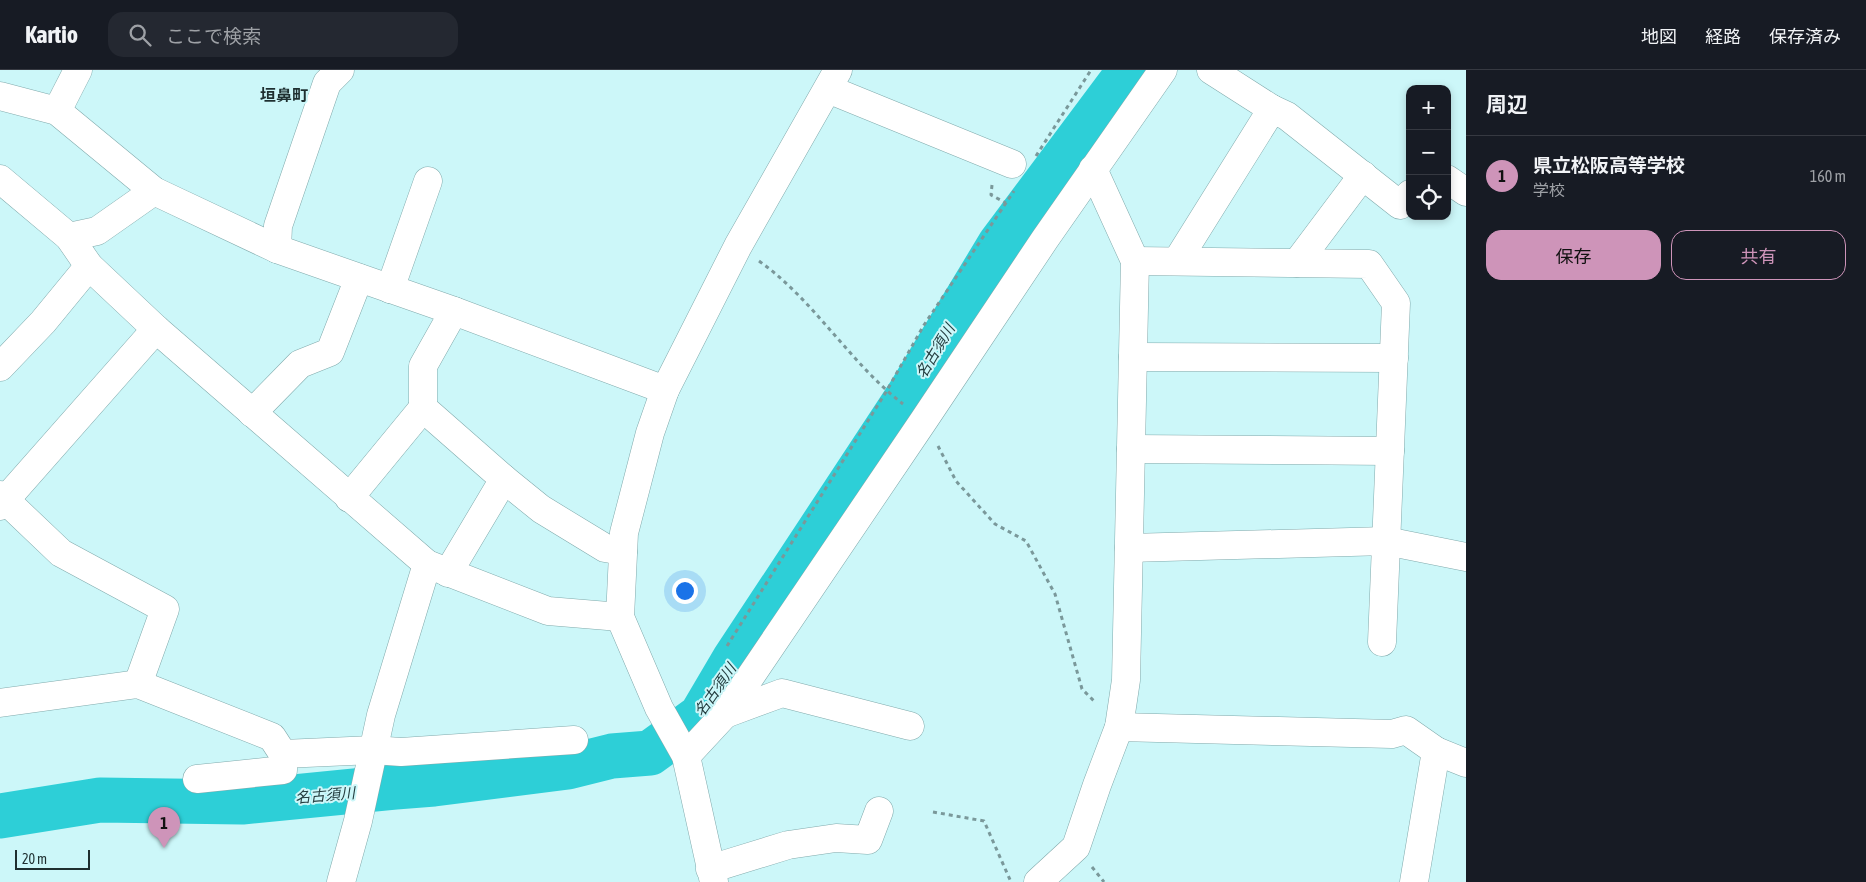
<!DOCTYPE html>
<html lang="ja">
<meta charset="utf-8">
<style>
:root{--surface:#171b24;--page:#242831;--text:#f1f3f6;--muted:#9ea1a6;--line:#363941;--accent:#ce94b9}
body{margin:0;font-family:"Asap Condensed","Noto Sans JP",sans-serif;background:var(--page);color:var(--text)}
.controls{position:absolute;right:15px;top:15px;display:grid;overflow:hidden;border-radius:10px;box-shadow:0 2px 8px #0003}
.controls button{width:45px;height:45px;display:grid;place-items:center;padding:0;border:0;border-bottom:1px solid var(--line);background:var(--surface);color:var(--text);font:25px sans-serif}
.scale{position:absolute;left:15px;bottom:12px;width:75px;box-sizing:border-box;padding-left:5px;border:2px solid #1e2f30;border-top:0;font-size:14px;line-height:18px;white-space:nowrap;color:#1e2f30;-webkit-text-stroke:4px #ccf7f9;paint-order:stroke}
.you{position:absolute;left:684px;top:520px;width:18px;height:18px;margin:-12px;border:4px solid #fff;border-radius:50%;background:#1a73e8;box-shadow:0 0 0 8px #1a73e833}
.badge{display:grid;place-items:center;width:32px;height:32px;border-radius:50%;background:var(--accent);color:#111;font-size:16px;font-weight:700}
.pin{position:absolute;translate:-50% -41px;filter:drop-shadow(0 1px 2px #0008)}
.pin::after{content:'';position:absolute;top:26px;width:18px;height:15px;background:inherit;clip-path:polygon(0 0,100% 0,50% 100%)}
.list{margin:0;padding:0;list-style:none}
h2{display:flex;justify-content:space-between;align-items:center;height:65px;margin:0;padding:0 20px;font-size:21px}
h2 small{font-size:16px;font-weight:400;color:var(--muted)}
.list li{display:grid;grid-template-columns:32px 1fr auto;gap:15px;align-items:center;box-sizing:border-box;height:80px;padding:0 20px;border-top:1px solid var(--line)}
.list b{display:block;font-size:19px;white-space:nowrap}
.list p{margin:0;font-size:16px;white-space:nowrap;color:var(--muted)}
.list em{font-size:16px;font-style:normal;color:var(--muted)}
.actions{display:flex;gap:10px;padding:15px 20px}
.actions a{flex:1;padding:11px 0;border:1px solid var(--accent);border-radius:15px;text-align:center;font-size:18px;color:var(--accent)}
.actions .main{background:var(--accent);color:#111}
.icon{flex:none;width:28px;height:28px;fill:none;stroke:currentColor;stroke-width:2;stroke-linecap:round;stroke-linejoin:round}
.map{position:relative;flex:none;width:1466px;height:812px;overflow:hidden}
header{display:flex;align-items:center;gap:30px;box-sizing:border-box;height:70px;padding:0 25px;background:var(--surface);border-bottom:1px solid var(--line)}
header strong{font-size:24px}
nav{display:flex;gap:28px;margin-inline-start:auto;font-size:18px}
.search{width:350px;height:45px;background:var(--page);display:flex;align-items:center;gap:12px;box-sizing:border-box;padding:0 18px;border-radius:15px;color:var(--muted);font-size:19px}
main{display:flex}
aside{flex:1;background:var(--surface)}
.map>svg:first-child{display:block}
</style>
<header>
<strong>Kartio</strong>
<div class="search"><svg class="icon" aria-label="search" viewBox="0 0 24 24"><circle cx="10" cy="10" r="6"/><path d="M15 15l6 6"/></svg>ここで検索</div>
<nav><a>地図</a><a>経路</a><a>保存済み</a></nav>
</header>
<main>
<div class="map">
<svg width="1466" height="812" viewBox="0 0 1466 812">
<rect width="100%" height="100%" fill="#ccf7f9"/>
<g fill="none" stroke-linecap="round" stroke-linejoin="round">
<!-- river -->
<polyline stroke="#2dcfd7" stroke-width="45" points="0,746 100,730 242,732 395,717 434,714 568,697 612,686 650,683 701,646 734,590 910,323 1000,174 1130,0"/>
<defs>
<g id="minor">
<polyline points="1211,0 1272,39"/>
<polyline points="828,19 1012,94"/>
<polyline points="0,26 57,41 154,121 277,179 454,241 665,320"/>
<polyline points="57,41 78,0"/>
<polyline points="0,109 69,167 89,196 156,259 427,494 548,541 620,547"/>
<polyline points="1447,109 1466,122"/>
<polyline points="69,167 97,161 154,121"/>
<polyline points="277,179 278,156 327,13 340,0"/>
<polyline points="1135,191 1369,194 1396,233 1382,572"/>
<polyline points="1177,191 1272,39 1287,46 1400,135 1410,124"/>
<polyline points="1297,193 1363,105"/>
<polyline points="390,219 428,111"/>
<polyline points="454,241 423,296 423,338 504,409 541,439 605,478 623,481"/>
<polyline points="1133,287 1394,288"/>
<polyline points="0,297 43,252 89,196"/>
<polyline points="252,343 300,294 330,282 359,208"/>
<polyline points="1131,379 1390,381"/>
<polyline points="0,425 61,483 165,539 138,614"/>
<polyline points="349,428 423,338"/>
<polyline points="0,436 156,259"/>
<polyline points="1129,478 1386,471 1466,487"/>
<polyline points="448,503 504,409"/>
<polyline points="0,633 138,614 272,667 283,684 373,680 401,682 574,670"/>
<polyline points="725,644 782,623 910,656"/>
<polyline points="1119,657 1392,664 1406,660 1436,681 1414,812"/>
<polyline points="1436,681 1466,693"/>
<polyline points="686,686 725,644 924,350 1045,169 1163,0"/>
<polyline points="197,709 283,700 283,684"/>
<polyline points="710,799 788,775 836,768 868,770 879,741"/>
<polyline points="341,812 358,751 381,645 427,494"/>
<polyline points="714,812 686,686 659,638 620,547 624,463 650,363 665,320 738,176 838,0"/>
<polyline points="1038,812 1076,777 1097,715 1119,657 1126,610 1135,191 1093,99"/>
</g>
</defs>
<!-- minor casing -->
<use href="#minor" stroke="#81aaac" stroke-width="29"/>
<!-- path -->
<g stroke="#7a989a" stroke-width="3" stroke-dasharray="4 4" stroke-linecap="butt">
<polyline points="1036,86 1091,0"/>
<polyline points="992,115 991,125 1006,133"/>
<path d="M759,191C814,230 850,293 903,334"/>
<polyline points="938,376 956,411 995,454 1026,471 1055,524 1082,619 1096,633"/>
<polyline points="727,576 886,322 924,255 1014,121"/>
<polyline points="933,742 984,751 1011,812"/>
<polyline points="1092,797 1104,812"/>
</g>
<!-- minor -->
<use href="#minor" stroke="#fff" stroke-width="28"/>
</g>
<g text-anchor="middle" dominant-baseline="central" stroke-width="4" stroke-linejoin="round" paint-order="stroke">
<!-- water labels -->
<g font-size="15" font-style="italic" fill="#253e40" stroke="#ccf7f9">
<text transform="translate(935 281) rotate(-59)">名古須川</text>
<text transform="translate(715 620) rotate(-55)">名古須川</text>
<text transform="translate(325 725) rotate(-5)">名古須川</text>
</g>
<!-- quarter labels -->
<g font-size="16" font-weight="bold" fill="#1e2f30" stroke="#ccf7f9">
<text x="284" y="25">垣鼻町</text>
</g>
</g>
</svg>
<div class="controls">
<button>+</button>
<button>−</button>
<button><svg class="icon" aria-label="locate" viewBox="0 0 24 24"><circle cx="12" cy="12" r="6"/><path d="M12 2v4M12 18v4M2 12h4M18 12h4"/></svg></button>
</div>
<div class="scale">20 m</div>
<div class="you"></div>
<div class="pin badge" style="left:164px;top:778px">1</div>
</div>
<aside>
<h2>周辺<small></small></h2>
<ul class="list">
<li><span class="badge">1</span><div><b>県立松阪高等学校</b><p>学校</p></div><em>160 m</em></li>
</ul>
<div class="actions"><a class="main">保存</a><a>共有</a></div>
</aside>
</main>
